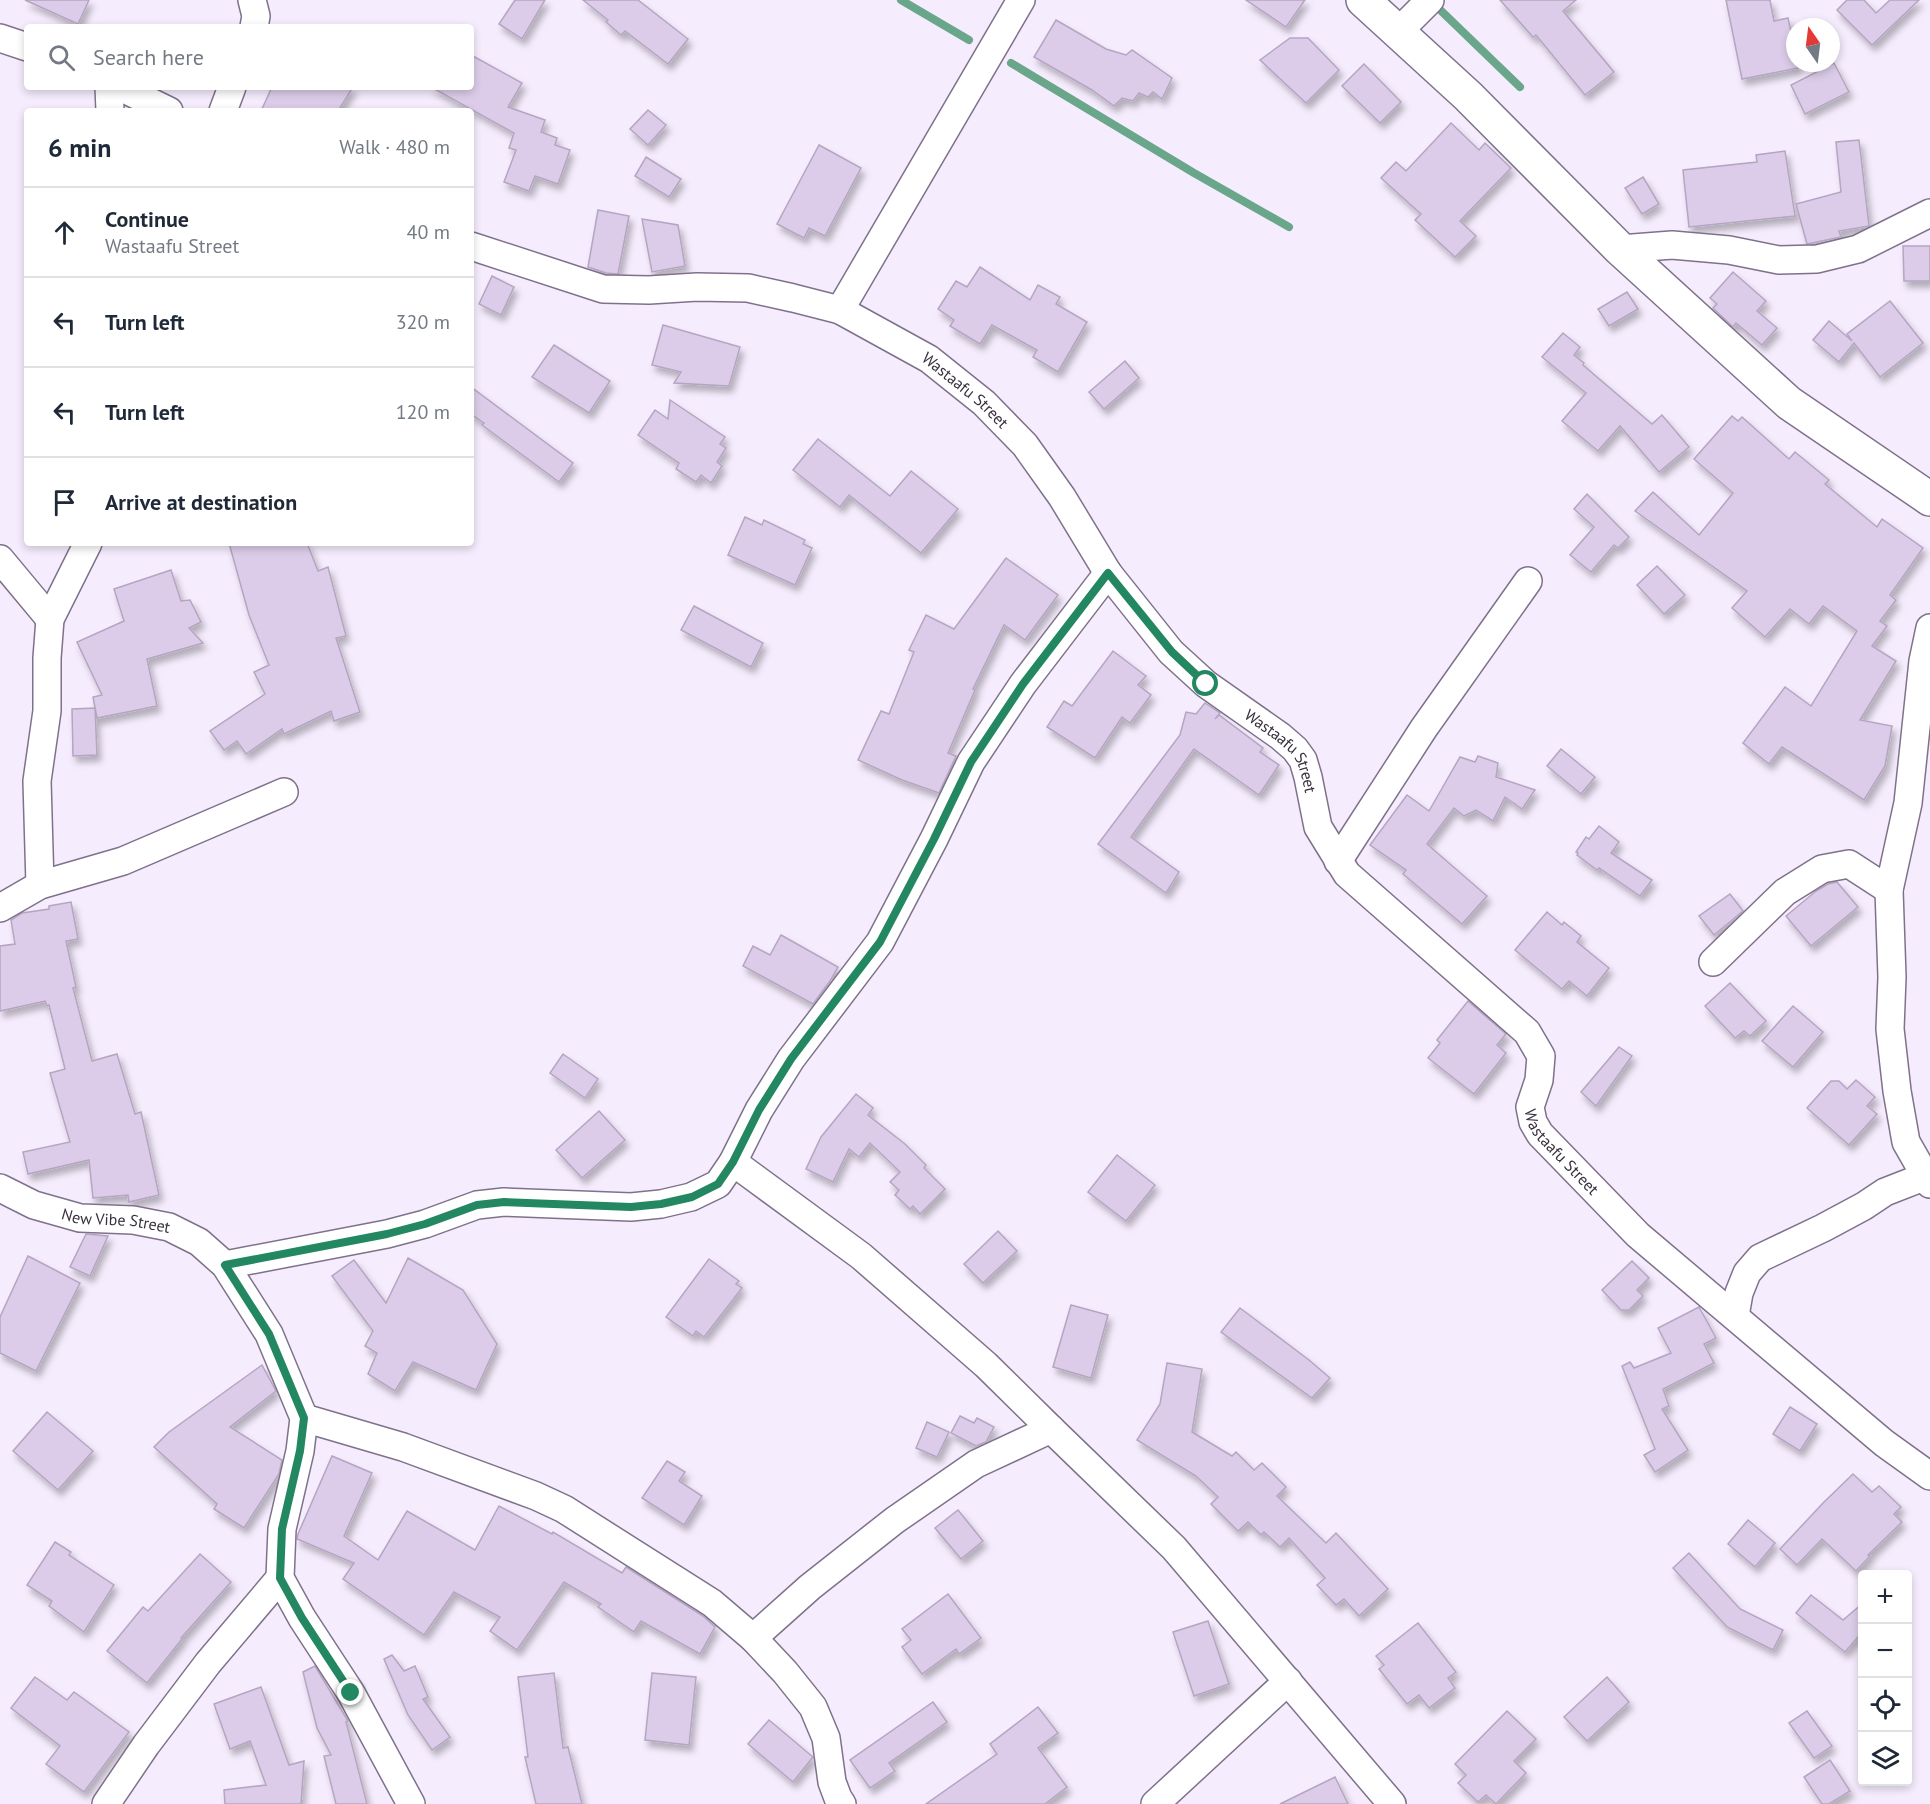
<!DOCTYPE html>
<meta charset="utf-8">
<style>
:root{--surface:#fff;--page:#f6f6f7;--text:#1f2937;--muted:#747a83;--line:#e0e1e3}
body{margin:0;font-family:"PT Sans",sans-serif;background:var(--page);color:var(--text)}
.controls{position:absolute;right:18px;bottom:18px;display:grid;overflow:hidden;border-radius:6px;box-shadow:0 3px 9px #0003}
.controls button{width:54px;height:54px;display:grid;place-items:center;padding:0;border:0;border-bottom:2px solid var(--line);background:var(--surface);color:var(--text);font:30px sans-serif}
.compass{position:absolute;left:1786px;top:18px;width:54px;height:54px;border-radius:50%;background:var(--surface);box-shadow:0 3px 9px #0003;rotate:346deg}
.stop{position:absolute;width:18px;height:18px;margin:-14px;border:4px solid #238762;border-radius:50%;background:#fff}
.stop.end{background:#238762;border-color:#fff;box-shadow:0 2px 6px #0008}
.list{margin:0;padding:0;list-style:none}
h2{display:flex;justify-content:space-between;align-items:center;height:78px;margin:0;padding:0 24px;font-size:26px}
h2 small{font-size:20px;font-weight:400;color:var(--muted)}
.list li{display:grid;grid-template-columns:39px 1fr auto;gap:18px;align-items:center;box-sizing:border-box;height:90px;padding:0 24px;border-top:2px solid var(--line)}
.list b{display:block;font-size:22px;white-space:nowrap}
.list p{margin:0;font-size:20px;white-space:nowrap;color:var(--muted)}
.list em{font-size:20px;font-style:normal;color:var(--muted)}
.icon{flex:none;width:33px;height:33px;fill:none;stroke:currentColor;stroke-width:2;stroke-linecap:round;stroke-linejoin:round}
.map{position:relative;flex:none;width:1930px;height:1804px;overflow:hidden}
.search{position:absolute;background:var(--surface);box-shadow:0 3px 9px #0003;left:24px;top:24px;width:450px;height:66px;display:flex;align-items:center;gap:15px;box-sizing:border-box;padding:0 21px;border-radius:6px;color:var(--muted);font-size:22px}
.panel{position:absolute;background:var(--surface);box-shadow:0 3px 9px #0003;left:24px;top:108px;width:450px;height:438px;border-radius:6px}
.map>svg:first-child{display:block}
</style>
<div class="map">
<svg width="1930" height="1804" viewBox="0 0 1930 1804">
<defs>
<filter id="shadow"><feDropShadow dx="3.5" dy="6" stdDeviation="3" flood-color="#0004"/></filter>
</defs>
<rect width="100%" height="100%" fill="#f5ecfd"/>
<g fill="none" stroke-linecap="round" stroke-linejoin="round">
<!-- stream -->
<g stroke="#6aa68a" stroke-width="8">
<polyline points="901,0 969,40"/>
<polyline points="1432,2 1520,87"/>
<polyline points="1011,63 1194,173 1289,227"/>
</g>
</g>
<!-- building -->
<g fill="#dccce9" stroke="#b4a5c1" stroke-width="1.5" filter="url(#shadow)">
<polygon points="25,0 89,0 78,24"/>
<polygon points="515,0 545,0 522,39 499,24"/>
<polygon points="583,0 638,0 688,39 668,64 625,31 621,35 606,22 608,20"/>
<polygon points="1246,0 1305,0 1286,27"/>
<polygon points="1500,0 1576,0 1563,11 1614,72 1585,95 1536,35 1533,37"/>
<polygon points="1726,0 1770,0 1774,21 1788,18 1795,51 1795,63 1797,63 1798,68 1742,79"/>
<polygon points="1847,0 1864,0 1876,13 1890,0 1919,0 1872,45 1837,10"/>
<polygon points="1056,20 1106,49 1126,55 1132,50 1172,78 1162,99 1153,92 1148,97 1139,93 1133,101 1122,98 1114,106 1092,90 1034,57"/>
<polygon points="1290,38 1308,38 1339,70 1306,103 1260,60"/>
<polygon points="471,55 522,83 508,107 545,120 541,132 557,138 555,145 570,150 558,184 535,176 529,191 504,182 516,150 509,148 514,133 431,87 471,87"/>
<polygon points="1834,63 1849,92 1805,114 1791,85"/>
<polygon points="1364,64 1401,102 1380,123 1342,86"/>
<polygon points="272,87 353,87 338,111 261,111"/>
<polygon points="648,110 666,125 648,145 630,129"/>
<polygon points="1451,123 1479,150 1485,143 1511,168 1460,221 1476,236 1455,257 1415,220 1421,214 1381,178 1396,162 1406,171"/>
<polygon points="1859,140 1869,226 1839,231 1841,237 1807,244 1796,204 1841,192 1836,142"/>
<polygon points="819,145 861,168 825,236 809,228 804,238 777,224"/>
<polygon points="1785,151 1795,216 1689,227 1683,170 1757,162 1756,155"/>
<polygon points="646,157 681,179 669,197 635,176"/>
<polygon points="1643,177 1659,204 1642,214 1625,188"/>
<polygon points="598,210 629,216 618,274 606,273 588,267"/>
<polygon points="642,219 678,225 685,266 652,272"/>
<polygon points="1903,246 1930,246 1930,281 1904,281"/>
<polygon points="980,267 1030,300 1038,285 1060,297 1056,304 1087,322 1058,372 1033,357 1037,350 992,325 980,344 950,326 954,320 938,309 956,281 967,287"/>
<polygon points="1733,272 1766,301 1757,311 1777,328 1762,345 1736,323 1733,327 1713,308 1717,304 1710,298"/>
<polygon points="492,276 514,287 501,315 479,304"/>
<polygon points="1627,292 1638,309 1609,326 1598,309"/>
<polygon points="1890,301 1923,343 1880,377 1854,343 1839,362 1813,340 1829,321 1852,341 1847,334"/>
<polygon points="663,325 740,347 729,386 674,383 681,372 652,365"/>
<polygon points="1563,333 1580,347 1574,355 1584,363 1583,365 1652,424 1662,415 1689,447 1659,472 1620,426 1598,451 1562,421 1586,393 1542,357"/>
<polygon points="554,345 610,381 589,413 532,377"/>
<polygon points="1125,361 1139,378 1104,409 1089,392"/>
<polygon points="471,387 573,463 559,482 482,425 484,423 471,414"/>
<polygon points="670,400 725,437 720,444 726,448 717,462 722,466 711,483 701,475 696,482 676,469 679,463 638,435 655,410 668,419"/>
<polygon points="1732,416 1738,421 1742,417 1789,459 1795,452 1829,480 1825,484 1877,527 1882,519 1923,548 1890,595 1896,600 1880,621 1887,626 1872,646 1896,661 1860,720 1892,726 1885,766 1864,800 1782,747 1769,764 1743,743 1785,687 1811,706 1857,631 1823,606 1809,624 1790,609 1765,637 1732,608 1747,591 1635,511 1653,492 1699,535 1733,493 1694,459"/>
<polygon points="818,439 890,496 911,471 958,509 921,553 849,495 840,507 793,470"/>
<polygon points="1587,494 1629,537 1618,548 1614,545 1591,572 1570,555 1594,527 1574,509"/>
<polygon points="745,517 762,525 764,520 805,540 803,544 812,548 795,585 728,555"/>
<polygon points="229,543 307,543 318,571 328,567 346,636 336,638 360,712 334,721 331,711 284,734 282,729 246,754 237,741 224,750 210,731 265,694 254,672 269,665 249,615"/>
<polygon points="1006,558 1058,595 1025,640 1004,625 973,689 975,690 948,753 956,756 939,793 902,780 858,760 881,711 889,714 914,652 909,650 926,615 954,629"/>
<polygon points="1657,566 1685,595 1664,614 1637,585"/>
<polygon points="171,570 181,601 190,600 201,622 189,628 203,643 147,659 157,706 97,718 93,697 102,695 77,642 124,621 114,589"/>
<polygon points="694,606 763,643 751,667 681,630"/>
<polygon points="1113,651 1146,676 1138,685 1151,695 1130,723 1122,717 1095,758 1047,727 1064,701 1072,706"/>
<polygon points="1205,703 1220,713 1215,719 1219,715 1263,748 1260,752 1279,765 1259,795 1194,749 1131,837 1179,872 1166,893 1098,844 1180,735 1186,712 1196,714"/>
<polygon points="95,708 97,755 73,756 72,709"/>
<polygon points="1561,749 1595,777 1581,794 1547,766"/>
<polygon points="1478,756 1498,763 1496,777 1535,790 1522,809 1505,797 1493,821 1476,810 1464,816 1454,808 1427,844 1487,896 1462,924 1403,874 1406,870 1370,845 1407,795 1429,811 1460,757 1475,762"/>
<polygon points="1599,826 1619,842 1611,853 1652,880 1640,896 1599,868 1597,870 1577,855 1578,853 1576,852 1586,837 1589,839"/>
<polygon points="1837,882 1858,907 1811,946 1786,916 1816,891 1828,884"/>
<polygon points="1730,894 1743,911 1714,935 1699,916"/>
<polygon points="71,902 78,939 66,941 76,987 73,988 92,1061 117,1054 135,1114 141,1112 159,1195 129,1202 128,1195 93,1198 89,1160 28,1174 23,1152 70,1142 50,1073 65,1069 49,1005 47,1006 45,1001 0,1011 0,946 15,944 11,920 22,913 49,909 49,906"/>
<polygon points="1547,912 1562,925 1564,922 1581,936 1577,942 1609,968 1587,996 1569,981 1562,989 1515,950"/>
<polygon points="781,935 838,967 830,981 813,1004 743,966 753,946 770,955"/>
<polygon points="1730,983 1766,1021 1750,1036 1744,1031 1735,1038 1705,1006"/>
<polygon points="1468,1001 1506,1034 1497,1045 1506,1053 1474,1094 1428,1058 1440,1043 1437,1040"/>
<polygon points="1793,1006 1823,1032 1793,1067 1762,1041"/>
<polygon points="1619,1047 1632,1056 1596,1106 1581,1092"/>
<polygon points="563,1054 598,1079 585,1098 550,1073"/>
<polygon points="1856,1080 1875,1097 1867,1106 1877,1114 1849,1145 1807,1108 1831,1081 1839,1081 1847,1089"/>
<polygon points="856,1094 873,1108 868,1115 905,1144 926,1165 924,1168 945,1189 920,1214 913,1206 910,1209 895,1195 899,1190 890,1182 900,1172 870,1143 859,1157 849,1149 833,1182 806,1169 821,1137"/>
<polygon points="599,1111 625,1140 582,1178 556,1150"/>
<polygon points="1117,1155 1155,1185 1126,1221 1088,1192"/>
<polygon points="998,1231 1017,1251 983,1283 964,1264"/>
<polygon points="86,1234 108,1236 90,1276 70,1267"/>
<polygon points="28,1256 80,1283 36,1371 0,1353 0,1317"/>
<polygon points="408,1258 463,1290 497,1344 476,1390 413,1362 395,1391 368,1374 377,1353 365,1346 373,1331 332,1276 354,1260 386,1303"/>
<polygon points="709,1259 739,1281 736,1284 742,1288 704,1337 696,1331 693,1336 666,1317"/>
<polygon points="1632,1261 1649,1278 1637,1290 1643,1296 1629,1310 1621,1310 1602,1290"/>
<polygon points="1071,1305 1108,1315 1091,1378 1053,1367"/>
<polygon points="1699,1307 1716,1338 1704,1344 1714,1363 1663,1389 1669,1406 1662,1409 1688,1450 1655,1472 1644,1455 1655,1449 1622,1366 1630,1362 1634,1368 1671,1353 1658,1328"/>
<polygon points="1240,1308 1309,1360 1330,1378 1312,1398 1221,1332"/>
<polygon points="1167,1363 1202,1369 1192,1432 1232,1456 1236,1452 1254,1470 1262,1463 1286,1487 1277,1496 1326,1543 1336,1533 1388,1589 1359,1616 1344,1599 1336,1605 1317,1585 1325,1578 1289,1538 1280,1547 1264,1532 1261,1535 1248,1522 1238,1531 1211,1504 1218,1497 1196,1476 1137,1440 1160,1404"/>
<polygon points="262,1365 276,1391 230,1427 282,1460 279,1474 244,1528 214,1509 217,1504 154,1447 169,1432"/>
<polygon points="1790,1407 1817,1424 1800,1451 1773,1434"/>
<polygon points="47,1412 93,1451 58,1490 13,1451"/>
<polygon points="960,1416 974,1423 977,1418 994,1427 986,1442 976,1446 951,1433"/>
<polygon points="927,1422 949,1432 937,1457 916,1448"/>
<polygon points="332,1456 372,1473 344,1536 378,1560 407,1511 475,1550 499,1506 552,1534 553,1532 622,1573 626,1567 703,1616 715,1627 700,1654 641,1621 634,1632 598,1607 601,1604 564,1582 517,1650 490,1631 500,1617 454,1592 424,1635 343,1579 354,1563 297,1539 298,1534"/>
<polygon points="667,1461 685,1472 679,1481 702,1496 684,1525 642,1498"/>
<polygon points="1853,1474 1872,1492 1879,1486 1901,1507 1894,1514 1902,1522 1868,1555 1870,1556 1856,1571 1822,1539 1797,1565 1780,1549 1824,1502"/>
<polygon points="958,1510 983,1541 961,1559 935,1528"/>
<polygon points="1748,1520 1775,1543 1755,1567 1728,1544"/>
<polygon points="55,1542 71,1552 69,1555 114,1585 84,1632 49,1606 52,1601 27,1585"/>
<polygon points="1689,1553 1740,1609 1783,1630 1773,1650 1727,1627 1673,1568"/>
<polygon points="200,1554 231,1582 181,1638 182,1639 147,1683 107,1651 143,1607 148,1611"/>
<polygon points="948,1594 981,1638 959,1654 956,1649 922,1674 902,1647 911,1640 902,1629"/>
<polygon points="1811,1595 1843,1620 1863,1603 1863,1631 1845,1652 1796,1613"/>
<polygon points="1208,1621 1229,1684 1194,1696 1173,1632"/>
<polygon points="1418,1623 1456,1672 1448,1678 1455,1688 1429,1708 1419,1695 1407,1704 1379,1669 1384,1665 1376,1656"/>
<polygon points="392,1655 404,1671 415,1666 428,1697 423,1699 450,1737 432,1750 408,1715 384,1659"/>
<polygon points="315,1666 348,1721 346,1722 367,1804 336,1804 324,1756 331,1755 317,1728 303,1672"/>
<polygon points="554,1673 563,1748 568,1747 582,1804 536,1804 525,1757 528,1757 518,1677"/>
<polygon points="652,1673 696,1677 689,1745 645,1740"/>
<polygon points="35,1677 67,1700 74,1692 129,1732 84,1792 46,1764 60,1746 11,1708"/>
<polygon points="1607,1677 1629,1702 1587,1741 1564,1717"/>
<polygon points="261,1687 289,1765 304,1761 301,1804 225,1804 224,1790 266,1785 250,1741 230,1749 214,1704"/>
<polygon points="933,1702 947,1722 889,1763 895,1771 870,1788 850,1760"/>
<polygon points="1038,1707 1058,1733 1038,1748 1067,1787 1045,1804 926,1804 997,1754 990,1744"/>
<polygon points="1507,1711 1536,1739 1514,1761 1526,1773 1496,1804 1486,1795 1478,1802 1458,1783 1466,1775 1455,1764"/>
<polygon points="1807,1711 1832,1746 1814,1758 1789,1723"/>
<polygon points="769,1720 813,1757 793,1782 748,1744"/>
<polygon points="1830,1760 1850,1791 1829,1804 1822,1804 1804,1777"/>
<polygon points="1335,1777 1348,1804 1280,1804"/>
</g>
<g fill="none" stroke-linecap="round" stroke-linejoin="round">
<defs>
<g id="street">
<polyline points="252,0 256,16 254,27"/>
<polyline points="1399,31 1430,0"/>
<polyline points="0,38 27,47"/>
<polyline points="109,87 110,111"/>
<polyline points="120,87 169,111"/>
<polyline points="223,111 232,87"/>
<path id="s1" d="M471,246L603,289L649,290L697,287L748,288L793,298L840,310L929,359L984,403L1025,445L1062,497L1108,573L1171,652L1206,684L1280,736L1295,749L1303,760L1308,777L1318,827L1347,874L1527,1032L1541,1056L1539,1080L1530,1107L1533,1122L1540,1134L1638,1235L1884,1443L1930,1476"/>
<polyline points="1620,249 1672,245 1729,250 1779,260 1817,259 1858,249 1930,213"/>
<polyline points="840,310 1021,0"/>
<polyline points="0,559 50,619"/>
<polyline points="1930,628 1923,661 1908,803 1889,890 1892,977 1890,1029 1897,1091 1906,1142 1930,1184"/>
<polyline points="1338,861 1424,728 1528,581"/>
<polyline points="40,885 37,781 47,711 47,658 50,619 88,543"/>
<polyline points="0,908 40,885 123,861 284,792"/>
<polyline points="1713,962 1785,892 1822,869 1849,864 1889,890"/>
<polyline points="733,1162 861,1256 986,1365 1051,1429 1174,1548 1392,1804"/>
<path id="s2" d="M0,1188L34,1205L80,1218L133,1220L169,1227L199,1242L225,1265L269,1334L304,1418L300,1451L282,1529L280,1578L302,1618L351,1693L411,1804"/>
<polyline points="225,1265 387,1234 425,1224 477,1205 504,1202 631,1207 661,1204 691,1197 718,1184 733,1162 759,1110 791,1059 880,942 934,839 971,762 1023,684 1108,573"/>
<polyline points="1735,1316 1739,1293 1747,1273 1760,1258 1823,1228 1864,1206 1885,1192 1926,1176"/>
<polyline points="304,1418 403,1447 536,1496 564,1509 712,1603 753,1638 785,1672 813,1707 826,1738 832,1782 838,1798 842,1804"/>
<polyline points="753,1638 810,1587 895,1520 976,1464 1051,1429"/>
<polyline points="106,1804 146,1745 208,1663 280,1578"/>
<polyline points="1155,1804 1288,1681"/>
</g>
<polyline id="secondary" points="1363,0 1468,96 1620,249 1789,403 1930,499"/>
</defs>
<!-- street casing -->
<use href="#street" stroke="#7f718b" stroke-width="30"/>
<!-- secondary casing -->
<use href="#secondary" stroke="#7f718b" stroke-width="36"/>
<!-- street -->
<use href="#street" stroke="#fff" stroke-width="27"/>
<!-- secondary -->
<use href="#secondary" stroke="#fff" stroke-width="33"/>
</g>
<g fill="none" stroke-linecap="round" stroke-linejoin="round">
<!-- route -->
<polyline stroke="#238762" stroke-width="8" points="351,1693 302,1618 280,1578 282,1529 300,1451 304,1418 269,1334 225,1265 387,1234 425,1224 477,1205 504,1202 631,1207 661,1204 692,1197 718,1184 733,1162 759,1110 791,1059 880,942 934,839 971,762 1023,684 1108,573 1172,652 1206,684"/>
</g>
<g text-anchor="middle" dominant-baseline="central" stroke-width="4.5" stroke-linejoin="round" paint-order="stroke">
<!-- street labels -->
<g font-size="16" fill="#38313d" stroke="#f5ecfd">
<text stroke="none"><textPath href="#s1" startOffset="528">Wastaafu Street</textPath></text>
<text stroke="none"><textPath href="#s1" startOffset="1014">Wastaafu Street</textPath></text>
<text stroke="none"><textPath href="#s1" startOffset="1534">Wastaafu Street</textPath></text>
<text stroke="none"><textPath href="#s2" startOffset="122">New Vibe Street</textPath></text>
</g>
</g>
</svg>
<div class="controls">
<button>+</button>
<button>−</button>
<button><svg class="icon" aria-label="locate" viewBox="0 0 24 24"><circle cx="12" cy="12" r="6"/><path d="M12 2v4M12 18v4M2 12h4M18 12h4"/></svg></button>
<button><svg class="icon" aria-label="layers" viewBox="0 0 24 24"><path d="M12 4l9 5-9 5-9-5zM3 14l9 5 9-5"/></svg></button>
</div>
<svg class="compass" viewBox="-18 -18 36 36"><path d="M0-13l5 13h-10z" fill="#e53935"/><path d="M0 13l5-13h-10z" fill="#747a83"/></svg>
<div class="stop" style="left:1206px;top:684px"></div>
<div class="stop end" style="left:351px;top:1693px"></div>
<div class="search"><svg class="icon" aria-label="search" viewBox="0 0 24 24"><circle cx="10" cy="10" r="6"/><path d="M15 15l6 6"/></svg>Search here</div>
<section class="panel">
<h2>6 min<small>Walk · 480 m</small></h2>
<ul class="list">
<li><svg class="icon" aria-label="ahead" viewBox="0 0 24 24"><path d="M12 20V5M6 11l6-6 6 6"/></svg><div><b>Continue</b><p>Wastaafu Street</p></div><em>40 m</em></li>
<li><svg class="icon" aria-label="left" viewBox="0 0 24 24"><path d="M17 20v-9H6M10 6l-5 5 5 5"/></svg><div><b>Turn left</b></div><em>320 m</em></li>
<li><svg class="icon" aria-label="left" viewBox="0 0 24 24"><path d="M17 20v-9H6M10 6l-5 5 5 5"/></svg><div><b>Turn left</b></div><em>120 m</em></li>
<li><svg class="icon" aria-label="arrive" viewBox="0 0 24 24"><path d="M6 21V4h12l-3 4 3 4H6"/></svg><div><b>Arrive at destination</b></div></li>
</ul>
</section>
</div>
